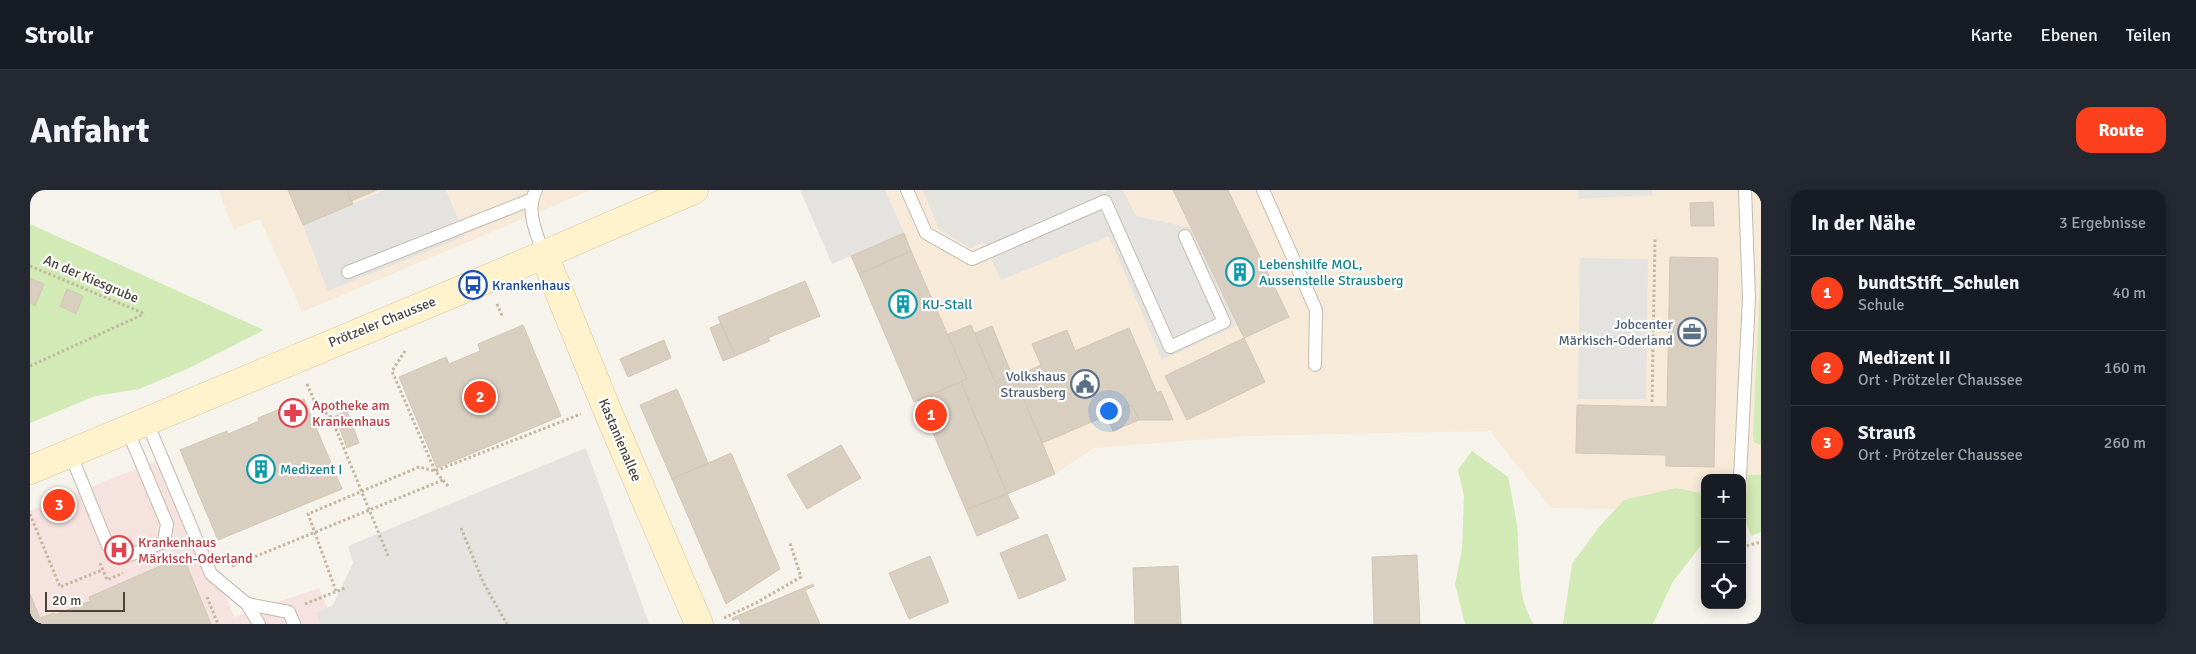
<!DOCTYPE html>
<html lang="de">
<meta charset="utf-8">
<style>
:root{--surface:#171b24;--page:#242831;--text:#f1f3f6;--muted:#9ea1a6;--line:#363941;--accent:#fc3f1d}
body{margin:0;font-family:Signika,sans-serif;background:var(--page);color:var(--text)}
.controls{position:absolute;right:15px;bottom:15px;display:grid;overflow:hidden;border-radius:10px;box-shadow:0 2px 12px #0003}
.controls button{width:45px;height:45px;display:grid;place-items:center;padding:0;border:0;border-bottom:1px solid var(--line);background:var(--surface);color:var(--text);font:25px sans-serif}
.scale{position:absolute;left:15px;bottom:12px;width:80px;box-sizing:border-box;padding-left:5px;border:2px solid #4b4439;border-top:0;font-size:14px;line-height:18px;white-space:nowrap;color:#4b4439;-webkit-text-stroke:4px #fff;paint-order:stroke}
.you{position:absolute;left:1078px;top:220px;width:18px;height:18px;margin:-12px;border:4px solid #fff;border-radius:50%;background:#1a73e8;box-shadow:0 0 0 8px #1a73e833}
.badge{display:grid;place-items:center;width:32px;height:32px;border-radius:50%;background:var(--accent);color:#fff;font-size:16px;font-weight:700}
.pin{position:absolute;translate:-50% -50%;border:2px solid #fff;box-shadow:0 1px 5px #0006}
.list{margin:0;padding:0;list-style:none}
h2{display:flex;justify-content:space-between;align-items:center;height:65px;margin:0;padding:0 20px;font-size:21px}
h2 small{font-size:16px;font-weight:400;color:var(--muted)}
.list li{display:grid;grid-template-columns:32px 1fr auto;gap:15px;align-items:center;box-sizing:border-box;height:75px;padding:0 20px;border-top:1px solid var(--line)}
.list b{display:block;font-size:19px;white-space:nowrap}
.list p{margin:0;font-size:16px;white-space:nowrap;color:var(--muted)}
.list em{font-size:16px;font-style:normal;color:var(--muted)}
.icon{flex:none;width:28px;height:28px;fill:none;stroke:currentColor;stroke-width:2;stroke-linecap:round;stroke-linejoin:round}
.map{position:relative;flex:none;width:1731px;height:434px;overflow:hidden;border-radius:15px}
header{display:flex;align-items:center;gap:30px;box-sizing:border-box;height:70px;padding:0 25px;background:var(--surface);border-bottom:1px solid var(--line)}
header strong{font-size:24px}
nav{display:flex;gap:28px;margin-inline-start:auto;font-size:18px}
.intro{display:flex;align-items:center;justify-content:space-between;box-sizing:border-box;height:120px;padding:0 30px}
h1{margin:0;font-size:35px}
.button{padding:12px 22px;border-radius:15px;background:var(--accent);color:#fff;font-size:18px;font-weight:700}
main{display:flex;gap:30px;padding:0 30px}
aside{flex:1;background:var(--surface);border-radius:15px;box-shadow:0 2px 12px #0003}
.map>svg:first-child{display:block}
</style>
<header>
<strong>Strollr</strong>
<nav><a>Karte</a><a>Ebenen</a><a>Teilen</a></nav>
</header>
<div class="intro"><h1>Anfahrt</h1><a class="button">Route</a></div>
<main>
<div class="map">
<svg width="1731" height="434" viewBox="0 0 1731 434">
<rect width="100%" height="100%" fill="#f6f3ec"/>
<!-- commercial -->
<g fill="#f7ead8">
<polygon points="188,0 561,0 272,122 230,29 204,39"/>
<polygon points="855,0 1731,0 1731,328 1712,326 1712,288 1675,288 1675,321 1521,318 1460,241 1219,246 1064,258 1025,284 977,304 937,189"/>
</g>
<!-- medical -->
<polygon fill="#f6e3e0" points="139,266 204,427 289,398 304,434 0,434 0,321"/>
<!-- green -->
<g fill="#d2eab5">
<polygon points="0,34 234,140 157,179 109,199 65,206 0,233"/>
<polygon points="1731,74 1731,254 1730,255 1724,252 1723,245"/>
<path d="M1442,261L1478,287C1481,303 1485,320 1487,336C1490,365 1486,410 1504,434H1435L1425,394L1432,359L1434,306L1428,280Z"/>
<polygon points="1718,285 1731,285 1731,342 1721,346 1714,327"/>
<polygon points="1646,298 1675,304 1675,350 1642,393 1623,434 1533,434 1542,374 1569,337 1594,310"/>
</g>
<!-- parking -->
<g fill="#e5e3e0">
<polygon points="355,0 416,0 435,46 298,101 273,35"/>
<polygon points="770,0 855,0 874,43 802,74"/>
<polygon points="893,0 1072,0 1071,3 1078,0 1093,0 1106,26 1161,38 1208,135 1132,170 1079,46 971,90 954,53 940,58 909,39"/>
<polygon points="1548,0 1622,0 1623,5 1548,9"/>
<polygon points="1550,68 1618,69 1616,209 1548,209"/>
<polygon points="556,258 619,434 290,434 286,423 303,415 323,373 318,356"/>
</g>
<!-- building -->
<g fill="#d8cfc1" stroke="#d3c7b4">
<polygon points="258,0 317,0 323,14 273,35"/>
<polygon points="317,0 347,0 321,11"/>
<polygon points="1143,0 1198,0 1259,127 1214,148"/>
<polygon points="1683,12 1684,36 1661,36 1660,13"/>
<polygon points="874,43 881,61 829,84 821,66"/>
<polygon points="881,61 937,189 884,212 829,84"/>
<polygon points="1640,67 1688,68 1684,277 1636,276 1636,265 1546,263 1547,215 1637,217"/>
<polygon points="0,88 14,94 5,116 0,113"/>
<polygon points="775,91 790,126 738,148 740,151 705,166 688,127"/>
<polygon points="37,99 53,106 46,124 30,116"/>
<polygon points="691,133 705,166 693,171 680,138"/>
<polygon points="493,135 531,226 407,278 369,187 416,167 419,174 450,161 448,154"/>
<polygon points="941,135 965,192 982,185 985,187 1025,284 977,304 931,192 937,189 918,144"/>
<polygon points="962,136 982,185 965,192 945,143"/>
<polygon points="1099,138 1127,203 1131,201 1143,230 1109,230 1102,215 1012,253 985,187 1011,175 1002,154 1037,140 1045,161"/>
<polygon points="1214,148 1235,192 1157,230 1135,186"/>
<polygon points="634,150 641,168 598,187 590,169"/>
<polygon points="931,192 977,304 936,320 889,210"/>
<polygon points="647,199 678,273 642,289 610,215"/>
<polygon points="274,209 312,299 188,350 150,260 197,241 198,244 229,231 228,228"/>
<polygon points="1102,215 1109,230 1083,241 1076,226"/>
<polygon points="317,221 329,253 317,258 305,226"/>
<polygon points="811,255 831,288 777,319 757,285"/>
<polygon points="701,263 750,379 696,414 642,289"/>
<polygon points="977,304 989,328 947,346 936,320"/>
<polygon points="1017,344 1036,390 989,409 970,363"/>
<polygon points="1387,365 1390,434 1344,434 1342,367"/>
<polygon points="153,366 181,434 0,434 0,404 10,428 24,423 25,425 60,411 59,407"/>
<polygon points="900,366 919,412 879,429 859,383"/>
<polygon points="1148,376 1151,434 1105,434 1103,378"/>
<polygon points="783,394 784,396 775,400 790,434 711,434 708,428 703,431 702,428"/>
</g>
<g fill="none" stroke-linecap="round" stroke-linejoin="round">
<defs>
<g id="lane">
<path d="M506,0C495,20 507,45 514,65"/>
<polyline points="877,0 896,43 942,69 1075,11 1140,157 1194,132 1155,46"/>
<polyline points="1233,0 1286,120 1285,175"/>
<polyline points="318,82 500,10"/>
<polyline points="116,230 181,384 217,414 259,422 264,434"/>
<polyline points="40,263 78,356 100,365 134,352 137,334 97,239"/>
<polyline points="1710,288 1719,108 1715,0"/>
<polyline points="217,414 229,434"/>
</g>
<g id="secondary">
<polyline points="514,65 578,222 669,434"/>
<polyline points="0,280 443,95 664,0"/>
</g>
</defs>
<!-- lane casing -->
<use href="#lane" stroke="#c2bbae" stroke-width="14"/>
<!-- secondary casing -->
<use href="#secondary" stroke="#d6c79b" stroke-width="29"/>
<!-- path -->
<g stroke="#c4b79f" stroke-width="3" stroke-dasharray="2.5 2.5" stroke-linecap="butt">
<polyline points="0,76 113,123"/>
<polyline points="467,114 473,128"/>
<polyline points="375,161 362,181 405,281 418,296"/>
<polyline points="0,176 114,124"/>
<polyline points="277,194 287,217 301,227 359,368"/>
<polyline points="1622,212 1625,49"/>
<polyline points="0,324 30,397 72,380"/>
<polyline points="431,338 454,394 477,434"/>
<polyline points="1712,357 1731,352"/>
<polyline points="70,373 77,390 93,383"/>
<polyline points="202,376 413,290"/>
<polyline points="306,401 278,324 389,277 405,281 551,224"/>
<polyline points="177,407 188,434"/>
<polyline points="275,414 315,398"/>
<polyline points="694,428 726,413 771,387 760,353"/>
</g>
<!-- lane -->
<use href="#lane" stroke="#fff" stroke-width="12"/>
<!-- secondary -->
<use href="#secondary" stroke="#fff3cd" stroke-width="28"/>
</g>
<!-- icons -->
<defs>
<symbol id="building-ring" viewBox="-11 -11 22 22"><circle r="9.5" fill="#fff" stroke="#0f9aa8" stroke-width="1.5"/><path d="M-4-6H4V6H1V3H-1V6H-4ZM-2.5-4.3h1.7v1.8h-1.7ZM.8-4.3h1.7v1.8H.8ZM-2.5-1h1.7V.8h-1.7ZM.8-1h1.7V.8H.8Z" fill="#0f9aa8"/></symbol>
<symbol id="bus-ring" viewBox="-11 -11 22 22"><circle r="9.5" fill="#fff" stroke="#1a4fb4" stroke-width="1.5"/><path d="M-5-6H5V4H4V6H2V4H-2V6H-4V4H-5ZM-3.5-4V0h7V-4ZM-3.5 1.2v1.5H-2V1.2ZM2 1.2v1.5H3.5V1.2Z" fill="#1a4fb4"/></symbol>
<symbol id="office-ring" viewBox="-11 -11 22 22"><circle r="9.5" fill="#fff" stroke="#5c6f8a" stroke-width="1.5"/><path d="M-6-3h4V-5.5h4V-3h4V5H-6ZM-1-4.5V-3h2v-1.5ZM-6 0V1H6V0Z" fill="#5c6f8a"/></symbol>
<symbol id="civic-ring" viewBox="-11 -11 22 22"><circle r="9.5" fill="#fff" stroke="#5c6f8a" stroke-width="1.5"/><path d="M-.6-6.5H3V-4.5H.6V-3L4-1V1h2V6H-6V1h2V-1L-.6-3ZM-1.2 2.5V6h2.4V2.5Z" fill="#5c6f8a"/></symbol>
<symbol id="pharmacy-ring" viewBox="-11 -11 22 22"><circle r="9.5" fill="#fff" stroke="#e0444e" stroke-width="1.5"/><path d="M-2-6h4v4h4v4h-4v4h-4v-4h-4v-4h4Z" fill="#e0444e"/></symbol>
<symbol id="hospital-ring" viewBox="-11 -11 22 22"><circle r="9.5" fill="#fff" stroke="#e0444e" stroke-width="1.5"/><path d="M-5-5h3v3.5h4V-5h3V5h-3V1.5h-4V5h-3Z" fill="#e0444e"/></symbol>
</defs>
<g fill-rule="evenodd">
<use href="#building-ring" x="1194" y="66" width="32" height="32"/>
<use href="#bus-ring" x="427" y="79" width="32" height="32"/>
<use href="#building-ring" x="857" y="98" width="32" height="32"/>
<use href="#office-ring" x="1646" y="126" width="32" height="32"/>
<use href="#civic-ring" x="1039" y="178" width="32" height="32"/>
<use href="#pharmacy-ring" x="247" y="207" width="32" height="32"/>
<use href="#building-ring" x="215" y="263" width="32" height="32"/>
<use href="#hospital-ring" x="73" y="344" width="32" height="32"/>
</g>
<g text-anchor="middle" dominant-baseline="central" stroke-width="4.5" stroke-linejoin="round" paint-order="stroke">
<!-- culture labels -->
<g font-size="14" fill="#0d838f" stroke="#fff" text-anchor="start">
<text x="1229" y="74">Lebenshilfe MOL,<tspan x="1229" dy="16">Aussenstelle Strausberg</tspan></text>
<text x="892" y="114">KU-Stall</text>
<text x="250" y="279">Medizent I</text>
</g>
<!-- street labels -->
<g font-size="14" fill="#4b4439" stroke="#fff">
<text transform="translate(61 89) rotate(23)">An der Kiesgrube</text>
<text transform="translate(352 132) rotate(-22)">Prötzeler Chaussee</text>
<text transform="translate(590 250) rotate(67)">Kastanienallee</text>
</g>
<!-- transit labels -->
<g font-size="14" fill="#164399" stroke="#fff" text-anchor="start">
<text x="462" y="95">Krankenhaus</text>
</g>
<!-- service labels -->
<g font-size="14" fill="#4e5e75" stroke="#fff" text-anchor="end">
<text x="1643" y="134">Jobcenter<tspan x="1643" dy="16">Märkisch-Oderland</tspan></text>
<text x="1036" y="186">Volkshaus<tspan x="1036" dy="16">Strausberg</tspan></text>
</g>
<!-- health labels -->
<g font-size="14" fill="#be3a42" stroke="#fff" text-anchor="start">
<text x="282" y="215">Apotheke am<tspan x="282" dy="16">Krankenhaus</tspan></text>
<text x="108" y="352">Krankenhaus<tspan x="108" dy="16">Märkisch-Oderland</tspan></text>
</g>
</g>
</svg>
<div class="controls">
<button>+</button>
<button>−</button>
<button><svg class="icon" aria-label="locate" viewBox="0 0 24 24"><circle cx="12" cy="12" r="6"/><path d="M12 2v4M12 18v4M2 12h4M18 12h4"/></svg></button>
</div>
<div class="scale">20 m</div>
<div class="you"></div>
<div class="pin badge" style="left:901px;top:225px">1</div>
<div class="pin badge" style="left:450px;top:207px">2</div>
<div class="pin badge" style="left:29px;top:315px">3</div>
</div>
<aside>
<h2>In der Nähe<small>3 Ergebnisse</small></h2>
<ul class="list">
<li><span class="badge">1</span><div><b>bundtStift_Schulen</b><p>Schule</p></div><em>40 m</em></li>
<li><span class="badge">2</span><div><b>Medizent II</b><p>Ort · Prötzeler Chaussee</p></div><em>160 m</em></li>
<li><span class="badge">3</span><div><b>Strauß</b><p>Ort · Prötzeler Chaussee</p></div><em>260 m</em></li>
</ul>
</aside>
</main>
